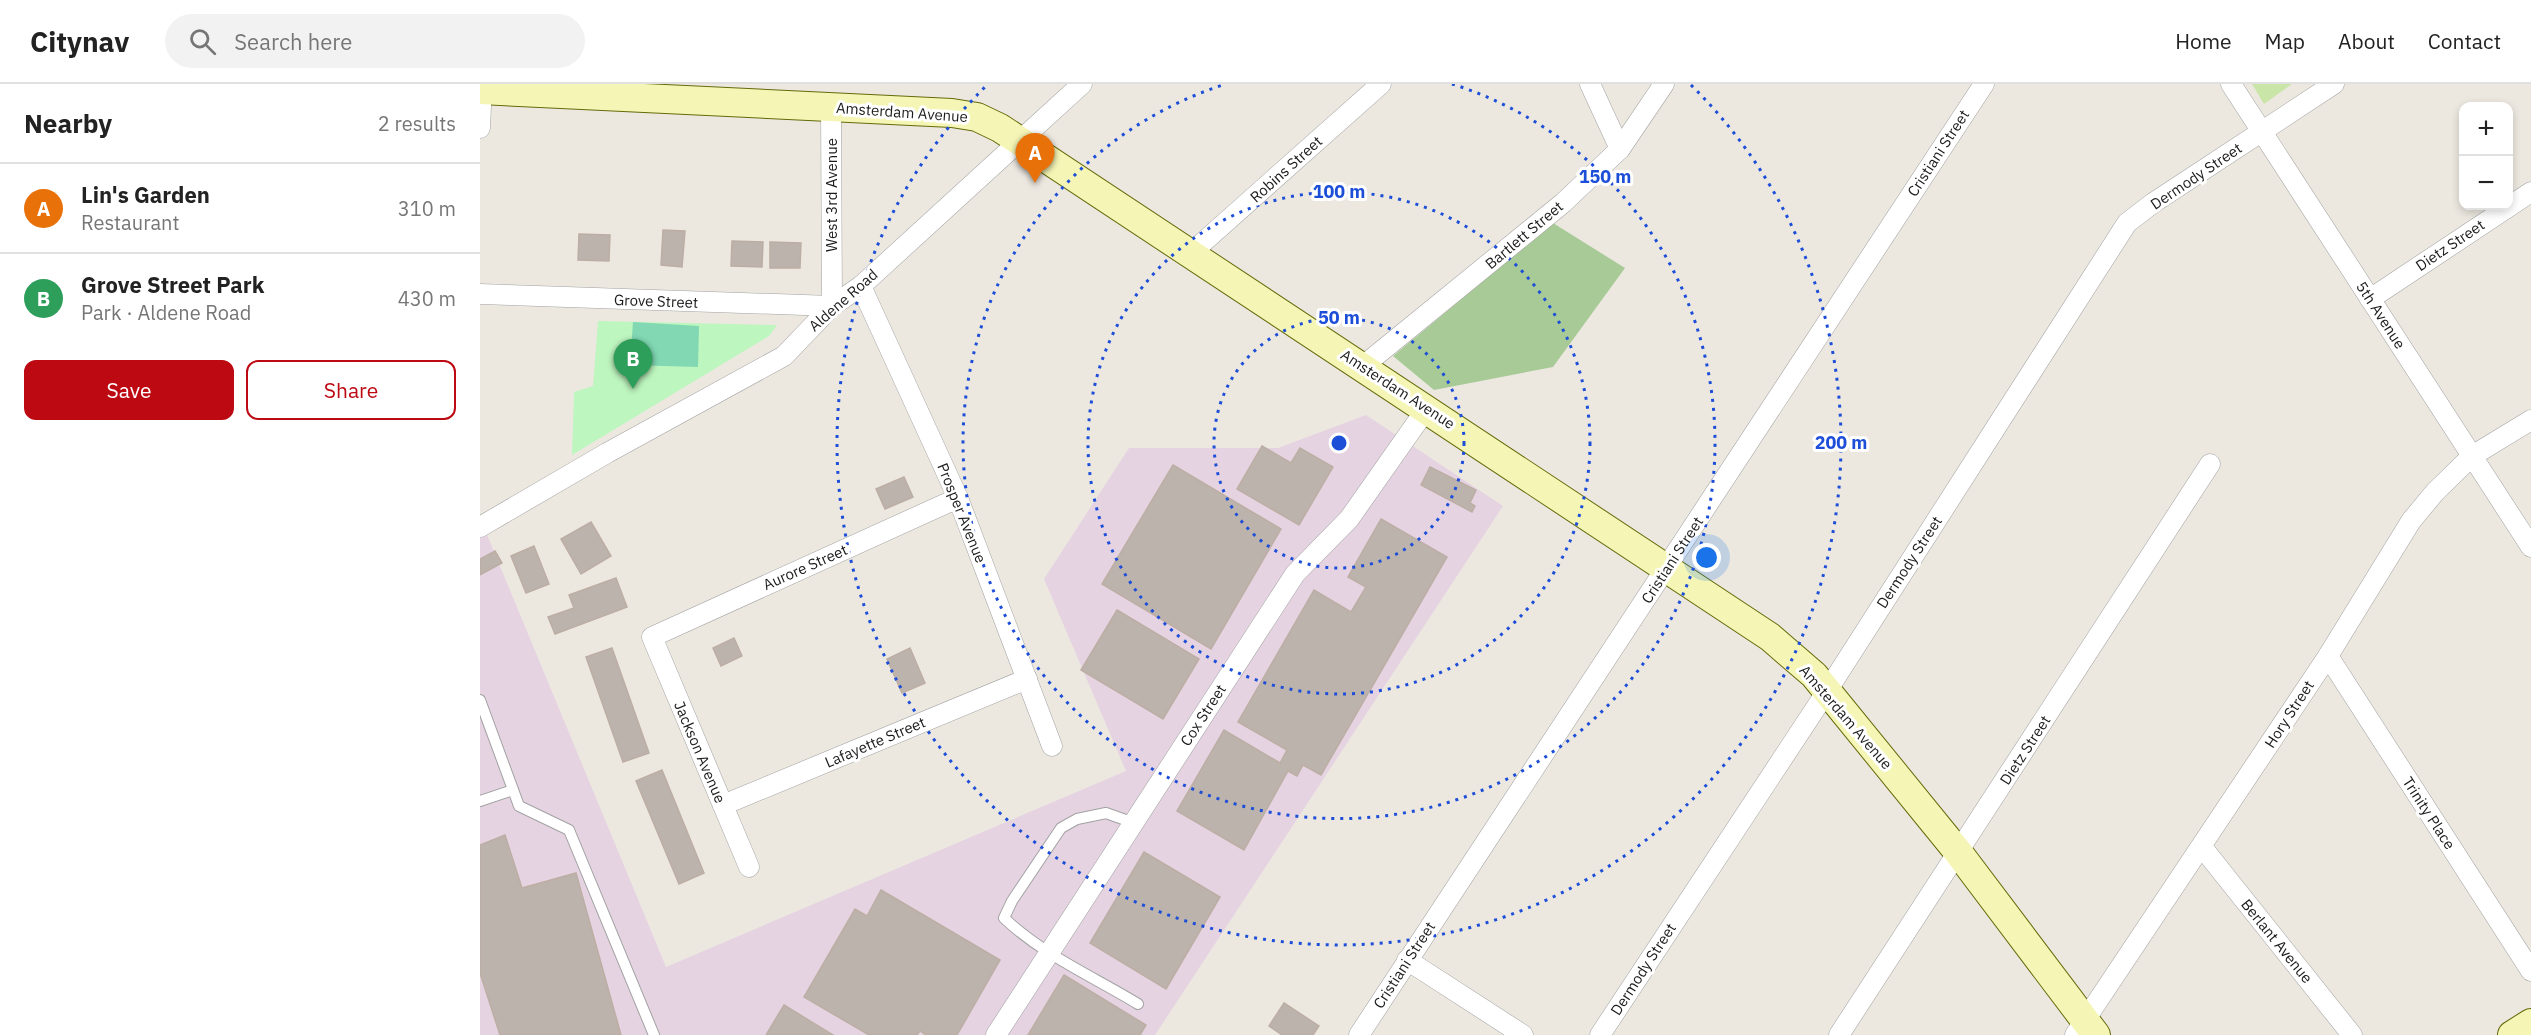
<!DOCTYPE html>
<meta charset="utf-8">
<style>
:root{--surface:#fff;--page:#f2f2f2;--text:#222;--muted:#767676;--line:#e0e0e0;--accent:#bc0912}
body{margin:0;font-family:"IBM Plex Sans",sans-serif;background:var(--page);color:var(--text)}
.controls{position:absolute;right:18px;top:18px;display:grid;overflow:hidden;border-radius:12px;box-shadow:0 3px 9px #0003}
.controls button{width:54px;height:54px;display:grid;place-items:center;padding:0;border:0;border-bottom:2px solid var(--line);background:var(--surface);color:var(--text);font:30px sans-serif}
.you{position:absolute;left:1227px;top:474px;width:21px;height:21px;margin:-15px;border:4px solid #fff;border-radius:50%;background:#1a73e8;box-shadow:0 0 0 9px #1a73e833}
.badge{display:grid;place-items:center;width:39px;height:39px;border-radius:50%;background:var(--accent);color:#fff;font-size:20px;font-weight:700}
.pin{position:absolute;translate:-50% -50px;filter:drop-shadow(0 2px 3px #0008)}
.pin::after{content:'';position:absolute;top:32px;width:21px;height:18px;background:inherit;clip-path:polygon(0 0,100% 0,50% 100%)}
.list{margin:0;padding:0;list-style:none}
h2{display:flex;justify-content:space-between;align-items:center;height:78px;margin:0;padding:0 24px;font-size:26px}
h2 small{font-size:20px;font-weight:400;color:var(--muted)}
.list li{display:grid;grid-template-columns:39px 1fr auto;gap:18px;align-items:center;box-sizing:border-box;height:90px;padding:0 24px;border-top:2px solid var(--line)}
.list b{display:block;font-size:22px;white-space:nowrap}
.list p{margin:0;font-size:20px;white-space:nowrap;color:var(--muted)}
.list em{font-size:20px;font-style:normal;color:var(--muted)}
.actions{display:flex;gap:12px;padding:18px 24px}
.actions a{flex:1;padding:14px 0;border:2px solid var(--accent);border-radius:12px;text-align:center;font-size:21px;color:var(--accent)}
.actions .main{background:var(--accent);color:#fff}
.icon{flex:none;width:33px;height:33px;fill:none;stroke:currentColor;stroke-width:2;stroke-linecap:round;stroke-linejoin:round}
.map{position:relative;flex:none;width:2051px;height:951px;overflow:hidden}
header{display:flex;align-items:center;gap:36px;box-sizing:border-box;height:84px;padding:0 30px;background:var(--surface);border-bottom:2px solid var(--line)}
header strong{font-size:28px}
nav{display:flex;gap:33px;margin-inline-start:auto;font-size:21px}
.search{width:420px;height:54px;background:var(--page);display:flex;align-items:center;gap:15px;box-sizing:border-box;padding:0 21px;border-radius:33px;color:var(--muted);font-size:22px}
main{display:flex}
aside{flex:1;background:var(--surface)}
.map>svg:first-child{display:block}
</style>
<header>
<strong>Citynav</strong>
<div class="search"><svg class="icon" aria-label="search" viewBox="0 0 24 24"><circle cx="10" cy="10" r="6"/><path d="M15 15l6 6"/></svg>Search here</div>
<nav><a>Home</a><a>Map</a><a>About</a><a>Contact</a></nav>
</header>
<main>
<aside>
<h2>Nearby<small>2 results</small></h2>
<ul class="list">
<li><span class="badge" style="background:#e8710a">A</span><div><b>Lin's Garden</b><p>Restaurant</p></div><em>310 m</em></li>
<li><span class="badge" style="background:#2e9e5b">B</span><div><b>Grove Street Park</b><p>Park · Aldene Road</p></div><em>430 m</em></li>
</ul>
<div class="actions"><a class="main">Save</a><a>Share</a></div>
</aside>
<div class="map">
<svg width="2051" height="951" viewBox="0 0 2051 951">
<rect width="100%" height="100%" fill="#ece8e0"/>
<!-- industrial -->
<polygon fill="#e5d3e2" points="886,331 1023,422 675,951 0,951 0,443 3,441 186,883 646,687 564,495 649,364 798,364"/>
<!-- grass -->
<polygon fill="#c9e5a8" points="1772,0 1812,0 1784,20"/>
<!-- forest -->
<polygon fill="#a8ca97" points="1073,139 1145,184 1073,283 954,306 913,272"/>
<!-- park -->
<polygon fill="#bef6bf" points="118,237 297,241 289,252 92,371 94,308 113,302"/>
<!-- pitch -->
<polygon fill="#81d8b3" points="153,238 219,242 218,283 150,281"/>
<!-- building -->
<g fill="#bcb3ad" stroke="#bdaea4" stroke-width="1.5">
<polygon points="183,146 205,147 202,183 181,181"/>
<polygon points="99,150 130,151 129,177 98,176"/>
<polygon points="252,157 283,158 282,183 251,182"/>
<polygon points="290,158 321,159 320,184 290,184"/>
<polygon points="782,362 811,379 820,364 853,383 819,441 757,405"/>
<polygon points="693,381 801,445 731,565 622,500"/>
<polygon points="950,383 996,406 990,419 995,422 992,428 941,401"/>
<polygon points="424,393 433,413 405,425 396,405"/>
<polygon points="901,435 967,473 841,691 823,681 817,692 808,687 764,766 697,727 744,646 800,679 807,666 758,638 834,506 871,528 886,503 868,493"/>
<polygon points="111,438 131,472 101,490 81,455"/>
<polygon points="54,462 69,500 46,509 31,472"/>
<polygon points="15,467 22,479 0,491 0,475"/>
<polygon points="136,494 147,523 75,550 68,533 94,524 89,511"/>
<polygon points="637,526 719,575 683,635 601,586"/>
<polygon points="254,554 262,572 241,582 233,564"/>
<polygon points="132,564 169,669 143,678 106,573"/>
<polygon points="430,564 445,599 422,609 407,575"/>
<polygon points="182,686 224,789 199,800 156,697"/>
<polygon points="25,751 42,804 96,789 141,951 20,951 0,889 0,761"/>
<polygon points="664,768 740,813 686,905 610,859"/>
<polygon points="401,806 520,876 477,951 446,951 440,947 437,951 389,951 324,913 375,825 387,832"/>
<polygon points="584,891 666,941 660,951 548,951"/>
<polygon points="804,919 839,942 833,951 802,951 789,942"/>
<polygon points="304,921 353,951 286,951"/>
</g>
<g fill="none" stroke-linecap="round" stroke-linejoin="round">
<defs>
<g id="lane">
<polyline points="0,616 39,722 89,746 174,951"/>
<polyline points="0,717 33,706"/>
<path d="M654,739L626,729L597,735L581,744L532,817L524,834C563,871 612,892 658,920"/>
</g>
<g id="street">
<polyline points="1110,0 1140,65"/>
<polyline points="1751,0 2051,463"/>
<polyline points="0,44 2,0"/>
<polyline points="711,169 901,0"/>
<polyline points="381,202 478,414 572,662"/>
<polyline points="0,210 352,222 351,24"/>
<polyline points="1890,215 2051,108"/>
<polyline points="883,282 1083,119 1140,65 1184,0"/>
<polyline points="0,443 127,369 304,272 352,222 381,202 602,0"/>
<polyline points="1848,572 2051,887"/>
<polyline points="243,721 547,595"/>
<polyline points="1722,763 1872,951"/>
<polyline points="269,783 172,553 478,414"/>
<polyline points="927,876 1043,951"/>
<polyline points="516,951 815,490 869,435 947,324"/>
<polyline points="879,951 1504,0"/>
<polyline points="1120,951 1347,607 1647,139 1673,119 1854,0"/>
<polyline points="1359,951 1730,380"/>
<polyline points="1595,951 1848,572 1931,437 1955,408 1992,372 2051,336"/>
</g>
<g id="secondary">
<polyline points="0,6 472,29 497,33 520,44 1290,553 1334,591 1478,768 1616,951"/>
<polyline points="2032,951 2051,939"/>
</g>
</defs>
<!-- lane casing -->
<use href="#lane" stroke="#a2a2a2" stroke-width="12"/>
<!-- street casing -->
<use href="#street" stroke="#a2a2a2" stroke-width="21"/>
<!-- secondary casing -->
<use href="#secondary" stroke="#646a09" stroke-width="30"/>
<!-- lane -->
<use href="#lane" stroke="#fff" stroke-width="10"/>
<!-- street -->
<use href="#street" stroke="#fff" stroke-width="20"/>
<!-- secondary -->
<use href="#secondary" stroke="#f5f6b5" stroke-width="28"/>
</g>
<!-- distance rings -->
<g fill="none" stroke="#1d4ed8" stroke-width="3" stroke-dasharray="3 6">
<circle cx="859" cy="359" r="125"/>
<circle cx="859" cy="359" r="251"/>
<path d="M972 0A376 376 0 1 1 746 0"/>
<path d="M1211 1A502 502 0 1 1 507 1"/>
</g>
<g text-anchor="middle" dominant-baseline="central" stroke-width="6" stroke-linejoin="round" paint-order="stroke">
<!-- street labels -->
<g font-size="15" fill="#1b1b1b" stroke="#fff">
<text transform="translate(422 28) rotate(4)">Amsterdam Avenue</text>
<text transform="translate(1458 69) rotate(-57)">Cristiani Street</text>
<text transform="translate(806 85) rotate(-42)">Robins Street</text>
<text transform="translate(1716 92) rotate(-34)">Dermody Street</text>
<text transform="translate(351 111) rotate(-90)">West 3rd Avenue</text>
<text transform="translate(1044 151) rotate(-40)">Bartlett Street</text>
<text transform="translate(1970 161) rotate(-34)">Dietz Street</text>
<text transform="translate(363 216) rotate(-41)">Aldene Road</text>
<text transform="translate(176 217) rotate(2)">Grove Street</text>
<text transform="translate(1901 231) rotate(57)">5th Avenue</text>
<text transform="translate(918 305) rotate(33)">Amsterdam Avenue</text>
<text transform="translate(482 429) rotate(68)">Prosper Avenue</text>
<text transform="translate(1192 476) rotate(-57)">Cristiani Street</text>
<text transform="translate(1429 478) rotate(-57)">Dermody Street</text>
<text transform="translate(325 483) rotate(-24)">Aurore Street</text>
<text transform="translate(1809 630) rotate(-57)">Hory Street</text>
<text transform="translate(723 631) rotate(-57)">Cox Street</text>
<text transform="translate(1366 633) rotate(49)">Amsterdam Avenue</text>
<text transform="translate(395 658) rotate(-23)">Lafayette Street</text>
<text transform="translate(1545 666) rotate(-57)">Dietz Street</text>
<text transform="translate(220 668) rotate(67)">Jackson Avenue</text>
<text transform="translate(1949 729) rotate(57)">Trinity Place</text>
<text transform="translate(1797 857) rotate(51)">Berlant Avenue</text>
<text transform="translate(924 881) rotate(-57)">Cristiani Street</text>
<text transform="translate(1163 885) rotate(-57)">Dermody Street</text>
</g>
</g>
<circle cx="859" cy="359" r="9" fill="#1d4ed8" stroke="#fff" stroke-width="3"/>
<g font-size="18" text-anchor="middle" font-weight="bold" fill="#1d4ed8" stroke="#fff" stroke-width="6" stroke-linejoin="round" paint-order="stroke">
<text x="1125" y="99">150 m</text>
<text x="859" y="114">100 m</text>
<text x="859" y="240">50 m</text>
<text x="1361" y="365">200 m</text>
</g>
</svg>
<div class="controls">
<button>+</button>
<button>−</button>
</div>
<div class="you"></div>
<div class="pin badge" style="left:555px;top:99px;background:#e8710a">A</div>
<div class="pin badge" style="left:153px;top:305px;background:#2e9e5b">B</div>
</div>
</main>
